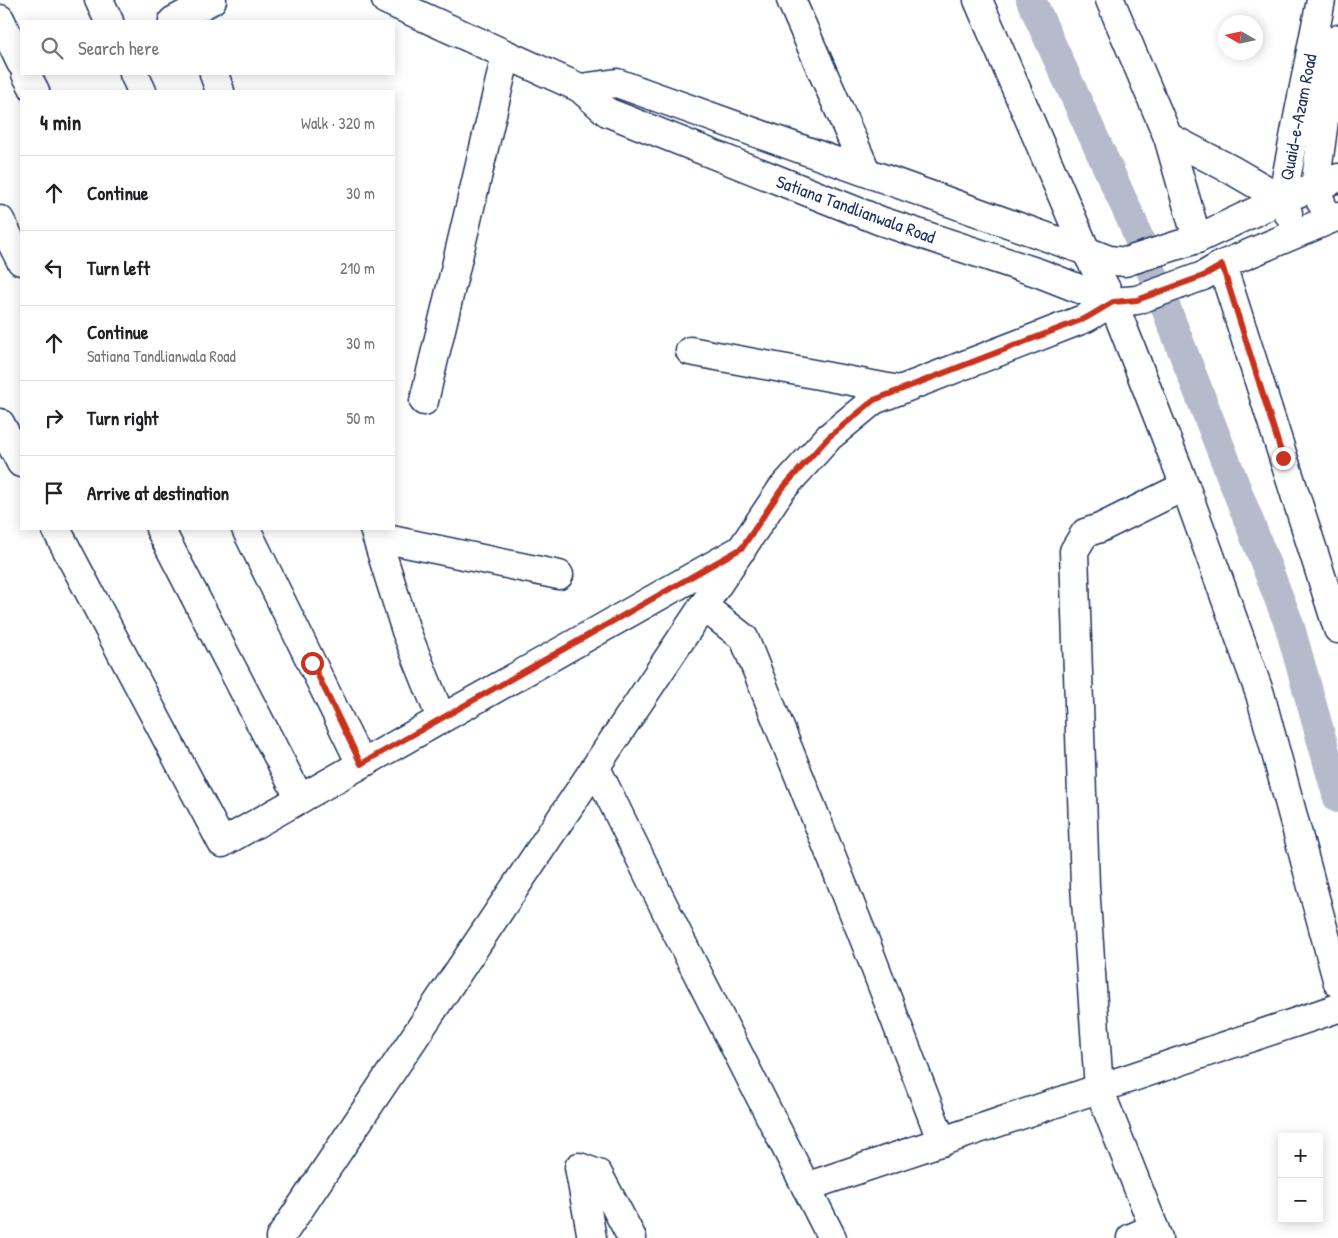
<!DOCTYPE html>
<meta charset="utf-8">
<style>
:root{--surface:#fff;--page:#f6f6f6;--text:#202124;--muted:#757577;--line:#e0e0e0}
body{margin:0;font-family:"Patrick Hand",sans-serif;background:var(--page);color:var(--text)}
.controls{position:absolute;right:15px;bottom:15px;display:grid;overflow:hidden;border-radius:0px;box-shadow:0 2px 12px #0003}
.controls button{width:45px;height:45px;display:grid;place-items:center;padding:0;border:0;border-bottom:1px solid var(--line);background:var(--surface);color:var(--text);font:25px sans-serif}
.compass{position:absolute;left:1218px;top:15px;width:45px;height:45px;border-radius:50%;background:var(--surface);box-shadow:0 2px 12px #0003;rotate:279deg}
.stop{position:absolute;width:15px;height:15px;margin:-11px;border:4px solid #c8321e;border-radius:50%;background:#fff}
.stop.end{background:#c8321e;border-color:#fff;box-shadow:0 1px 5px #0008}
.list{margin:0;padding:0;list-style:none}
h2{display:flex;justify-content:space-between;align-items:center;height:65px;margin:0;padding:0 20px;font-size:21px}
h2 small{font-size:16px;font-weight:400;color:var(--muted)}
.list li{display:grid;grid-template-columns:32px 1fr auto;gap:15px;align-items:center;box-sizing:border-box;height:75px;padding:0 20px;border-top:1px solid var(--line)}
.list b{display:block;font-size:19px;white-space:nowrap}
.list p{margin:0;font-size:16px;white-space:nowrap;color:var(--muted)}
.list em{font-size:16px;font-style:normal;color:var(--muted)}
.icon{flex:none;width:28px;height:28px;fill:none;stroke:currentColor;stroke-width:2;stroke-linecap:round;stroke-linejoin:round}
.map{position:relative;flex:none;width:1338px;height:1238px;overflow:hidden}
.search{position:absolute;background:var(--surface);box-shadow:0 2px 12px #0003;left:20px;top:20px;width:375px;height:55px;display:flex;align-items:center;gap:12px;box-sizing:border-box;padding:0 18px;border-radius:0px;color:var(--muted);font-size:19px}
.panel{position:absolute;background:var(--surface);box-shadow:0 2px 12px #0003;left:20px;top:90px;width:375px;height:440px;border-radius:0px}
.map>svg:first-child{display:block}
</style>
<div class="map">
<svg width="1338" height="1238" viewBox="0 0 1338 1238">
<rect width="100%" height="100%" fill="#fff"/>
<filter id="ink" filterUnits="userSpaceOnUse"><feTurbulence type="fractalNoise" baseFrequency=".02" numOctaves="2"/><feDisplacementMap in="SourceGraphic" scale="10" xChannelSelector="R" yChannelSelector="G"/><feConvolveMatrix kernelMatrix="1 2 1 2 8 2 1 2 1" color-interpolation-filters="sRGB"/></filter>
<g filter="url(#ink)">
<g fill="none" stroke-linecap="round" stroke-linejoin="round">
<!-- canal -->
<polyline stroke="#b5bbca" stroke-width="30" points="1031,0 1132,221 1289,624 1338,798"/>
<defs>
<g id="minor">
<polyline points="99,0 109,21"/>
<polyline points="791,0 866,171"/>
<polyline points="0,19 21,63"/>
<polyline points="173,21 212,0"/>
<polyline points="26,74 35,91"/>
<polyline points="134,74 142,91"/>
<polyline points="214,74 220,91"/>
<polyline points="0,220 21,261"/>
<polyline points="1222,265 1338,629"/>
<polyline points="690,351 899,390"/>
<polyline points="424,401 506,55"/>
<polyline points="0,423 21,463"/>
<polyline points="56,529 222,843 742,549"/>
<polyline points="160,529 300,799"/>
<polyline points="246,529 361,764"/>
<polyline points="374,529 406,631 441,718"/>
<polyline points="377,537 559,575"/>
<polyline points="703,606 744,638 867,946 942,1142"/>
<polyline points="596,768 677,933 832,1238"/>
<polyline points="806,1187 1338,1008"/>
<polyline points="592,1238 579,1167 598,1174 632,1238"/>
<polyline points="1131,1238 1154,1228"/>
<polyline points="1158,1238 1099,1089 1085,886 1074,551 1085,533 1100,528 1185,486"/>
</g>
<polyline id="tertiary" points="978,0 1086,251 1113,302 1185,486 1260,694 1338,983"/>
<g id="secondary">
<polyline points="1110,0 1168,137 1197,239"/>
<polyline points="1168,137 1230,169 1282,199"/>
<polyline points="280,1238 781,490 829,437 874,400 1086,318 1113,302"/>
</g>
<g id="primary">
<polyline points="386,0 580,88 607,112 881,221 1039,273 1113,302 1137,300 1203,276 1222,265 1338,216"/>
<polyline points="580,88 617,83 1086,251 1109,260 1125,262 1197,239 1282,199 1338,178"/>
<polyline points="1321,202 1315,187 1328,91 1338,39"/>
<polyline points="1288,213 1282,199 1321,0"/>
</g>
</defs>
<!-- minor casing -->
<use href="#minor" stroke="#1b2f5e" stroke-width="31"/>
<!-- tertiary casing -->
<use href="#tertiary" stroke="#1b2f5e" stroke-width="31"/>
<!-- secondary casing -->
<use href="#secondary" stroke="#1b2f5e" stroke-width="31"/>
<!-- primary casing -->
<use href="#primary" stroke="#1b2f5e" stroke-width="31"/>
<!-- minor -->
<use href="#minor" stroke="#fff" stroke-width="28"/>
<!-- tertiary -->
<use href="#tertiary" stroke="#fff" stroke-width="28"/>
<!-- secondary -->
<use href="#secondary" stroke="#fff" stroke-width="28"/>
<!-- primary -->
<use href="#primary" stroke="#fff" stroke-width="28"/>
</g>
</g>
<g fill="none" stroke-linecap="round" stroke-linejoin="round" filter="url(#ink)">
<!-- route -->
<polyline stroke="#c8321e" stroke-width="6" points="312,663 361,764 742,548 781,490 805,463 829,437 874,400 1086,318 1113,302 1137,300 1203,276 1222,265 1283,458"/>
</g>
<g text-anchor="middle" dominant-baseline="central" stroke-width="4" stroke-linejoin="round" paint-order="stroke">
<!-- street labels -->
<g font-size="18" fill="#1b2f5e" stroke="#fff">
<text transform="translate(1298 117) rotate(-79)">Quaid-e-Azam Road</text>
<text transform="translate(856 209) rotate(20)">Satiana Tandlianwala Road</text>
</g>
</g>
</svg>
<div class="controls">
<button>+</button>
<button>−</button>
</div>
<svg class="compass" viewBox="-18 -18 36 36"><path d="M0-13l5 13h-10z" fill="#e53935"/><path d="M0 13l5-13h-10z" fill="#757577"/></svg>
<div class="stop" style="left:312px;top:663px"></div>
<div class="stop end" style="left:1283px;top:458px"></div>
<div class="search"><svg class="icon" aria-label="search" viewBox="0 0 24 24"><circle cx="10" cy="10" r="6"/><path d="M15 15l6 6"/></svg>Search here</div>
<section class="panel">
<h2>4 min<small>Walk · 320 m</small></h2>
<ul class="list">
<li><svg class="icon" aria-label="ahead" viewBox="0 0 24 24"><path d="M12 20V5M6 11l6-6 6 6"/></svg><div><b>Continue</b></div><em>30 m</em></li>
<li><svg class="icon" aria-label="left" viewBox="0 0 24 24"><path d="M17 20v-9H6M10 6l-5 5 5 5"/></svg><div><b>Turn left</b></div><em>210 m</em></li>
<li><svg class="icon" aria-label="ahead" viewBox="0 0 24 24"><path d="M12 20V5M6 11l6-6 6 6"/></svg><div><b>Continue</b><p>Satiana Tandlianwala Road</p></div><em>30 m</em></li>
<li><svg class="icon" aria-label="right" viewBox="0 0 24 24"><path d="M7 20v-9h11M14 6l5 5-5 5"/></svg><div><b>Turn right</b></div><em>50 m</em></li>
<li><svg class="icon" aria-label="arrive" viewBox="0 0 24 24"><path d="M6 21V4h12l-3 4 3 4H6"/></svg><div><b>Arrive at destination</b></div></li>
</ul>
</section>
</div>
